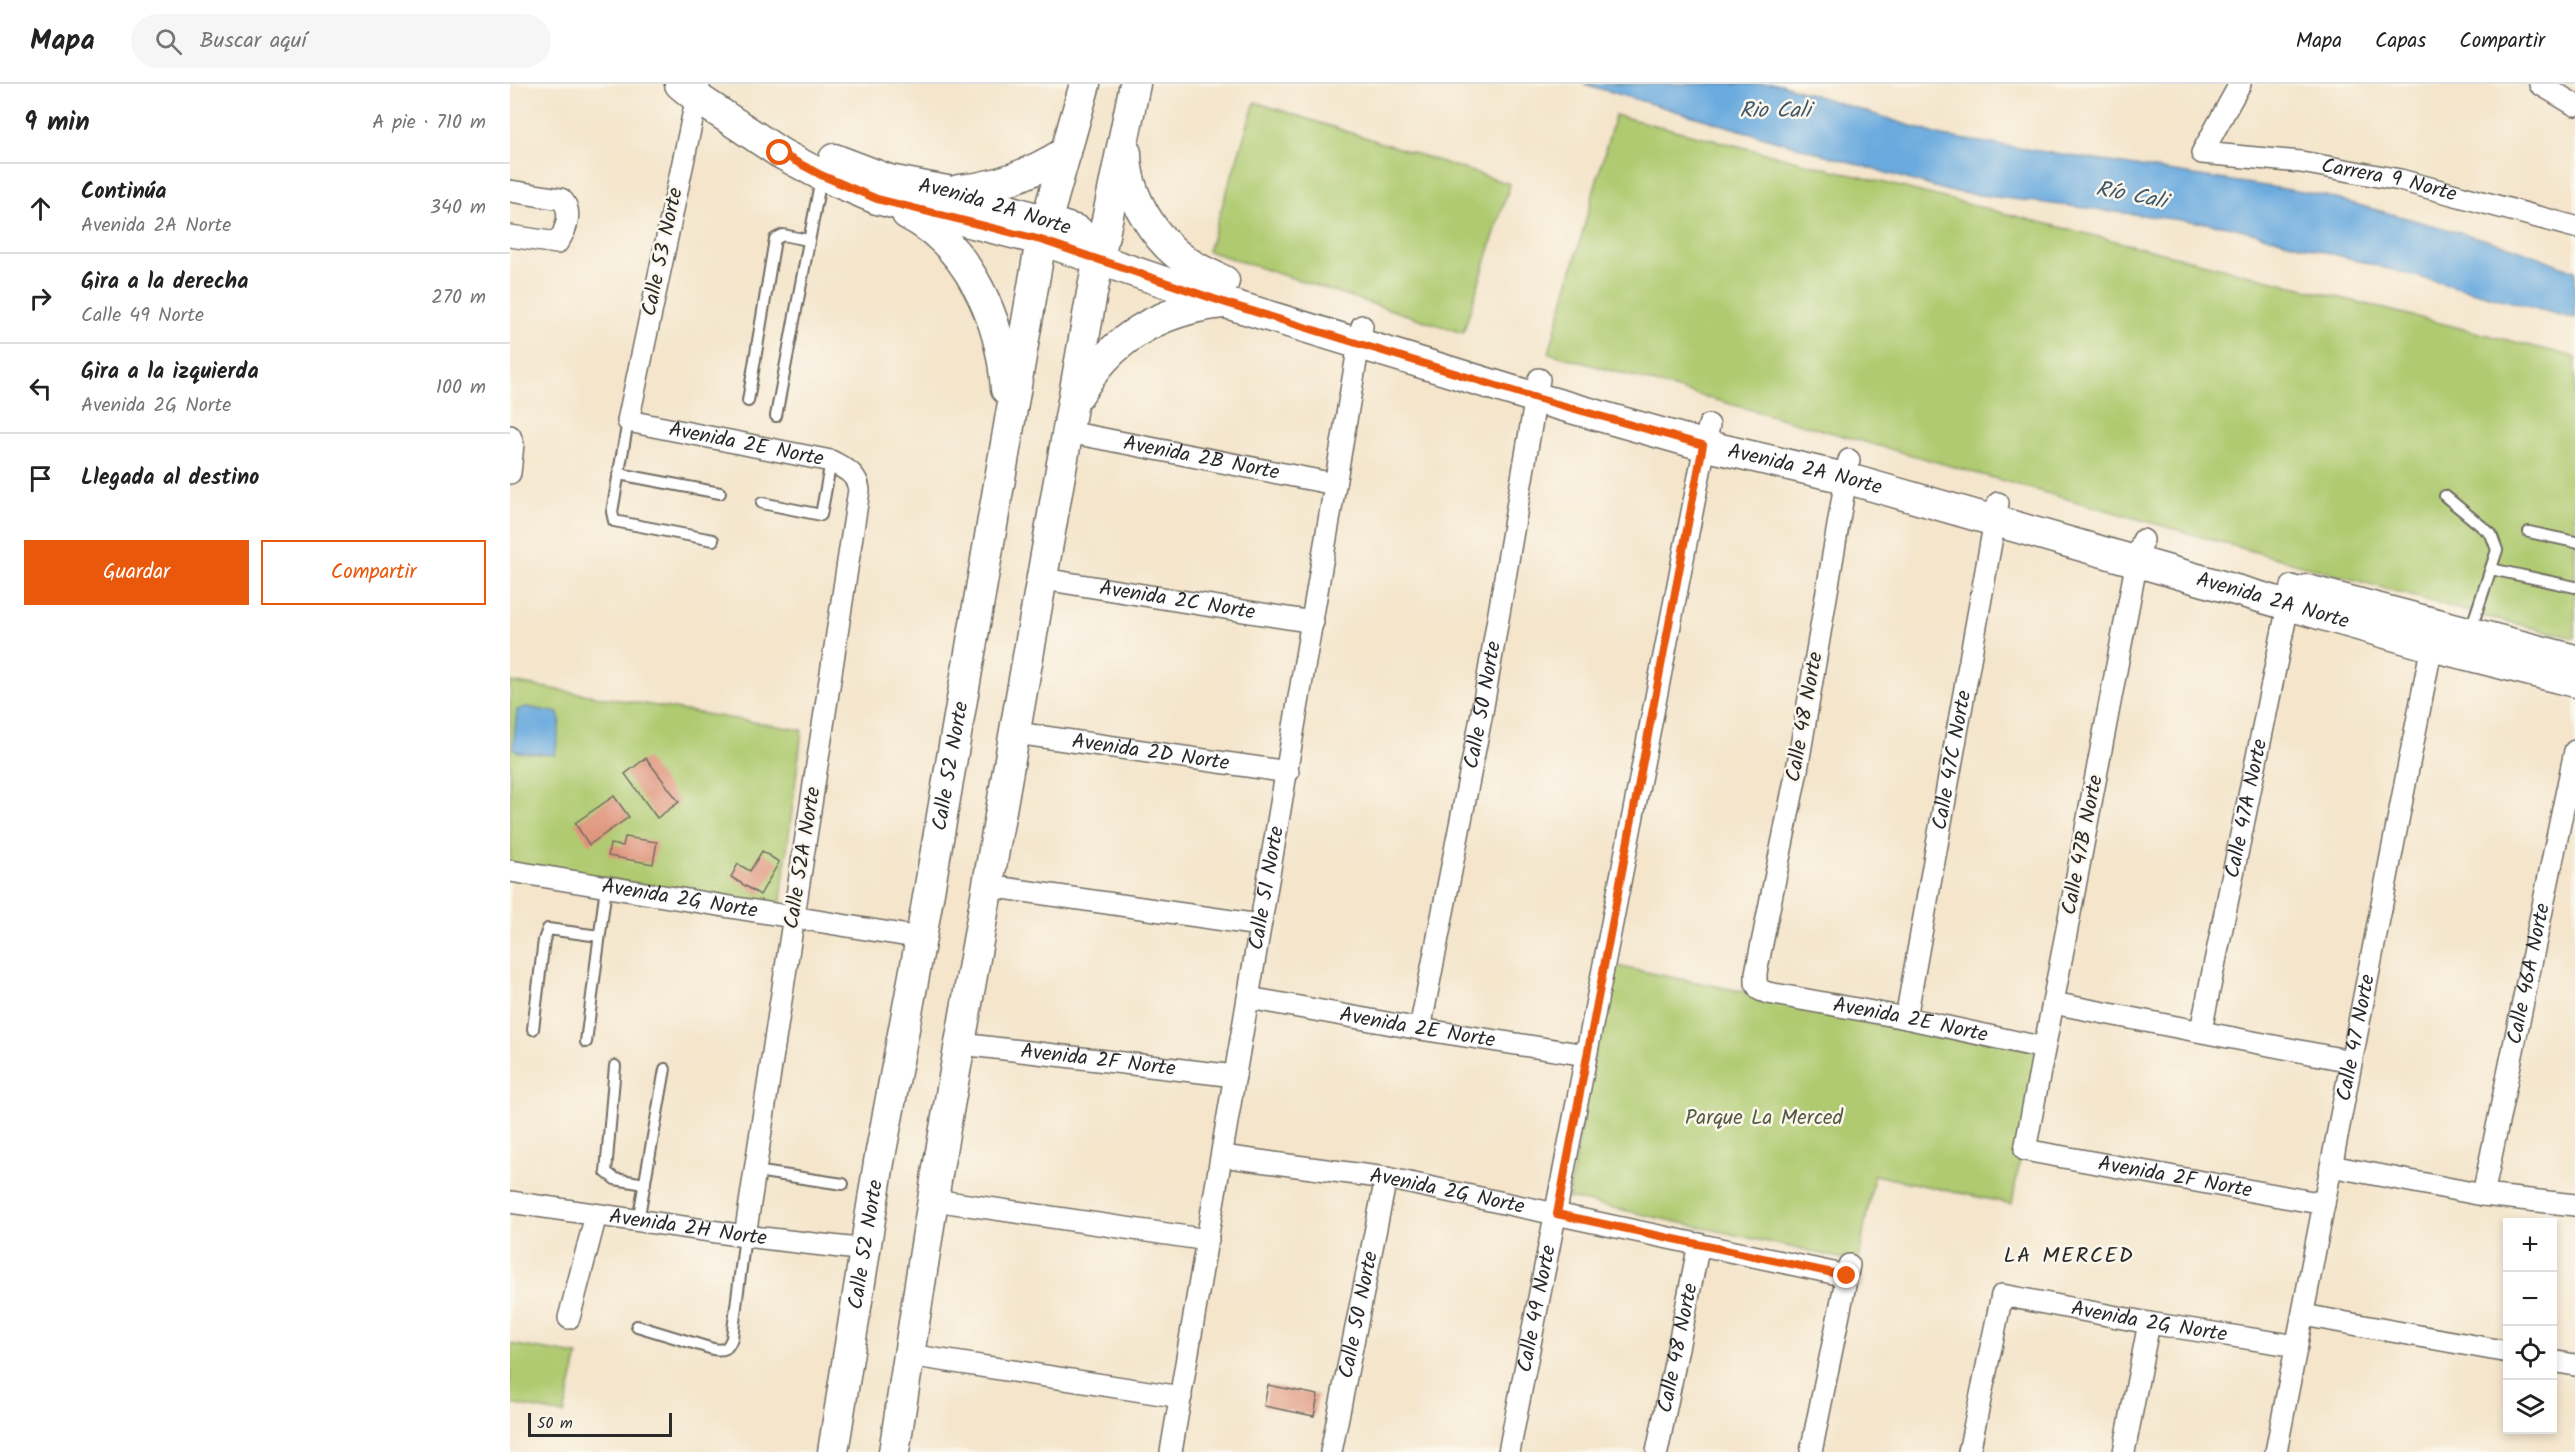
<!DOCTYPE html>
<html lang="es">
<meta charset="utf-8">
<style>
:root{--surface:#fff;--page:#f6f6f6;--text:#222;--muted:#767676;--line:#e0e0e0;--accent:#ea580c}
body{margin:0;font-family:Kalam,sans-serif;background:var(--page);color:var(--text)}
.controls{position:absolute;right:18px;bottom:18px;display:grid;overflow:hidden;border-radius:0px;box-shadow:0 3px 9px #0003}
.controls button{width:54px;height:54px;display:grid;place-items:center;padding:0;border:0;border-bottom:2px solid var(--line);background:var(--surface);color:var(--text);font:30px sans-serif}
.scale{position:absolute;left:18px;bottom:15px;width:144px;box-sizing:border-box;padding-left:6px;border:3px solid #2b2b2b;border-top:0;font-size:16px;line-height:21px;white-space:nowrap;color:#2b2b2b;-webkit-text-stroke:4px #fbf7ec;paint-order:stroke}
.stop{position:absolute;width:18px;height:18px;margin:-14px;border:4px solid #ea580c;border-radius:50%;background:#fff}
.stop.end{background:#ea580c;border-color:#fff;box-shadow:0 2px 6px #0008}
.list{margin:0;padding:0;list-style:none}
h2{display:flex;justify-content:space-between;align-items:center;height:78px;margin:0;padding:0 24px;font-size:26px}
h2 small{font-size:20px;font-weight:400;color:var(--muted)}
.list li{display:grid;grid-template-columns:39px 1fr auto;gap:18px;align-items:center;box-sizing:border-box;height:90px;padding:0 24px;border-top:2px solid var(--line)}
.list b{display:block;font-size:22px;white-space:nowrap}
.list p{margin:0;font-size:20px;white-space:nowrap;color:var(--muted)}
.list em{font-size:20px;font-style:normal;color:var(--muted)}
.actions{display:flex;gap:12px;padding:18px 24px}
.actions a{flex:1;padding:14px 0;border:2px solid var(--accent);border-radius:0px;text-align:center;font-size:21px;color:var(--accent)}
.actions .main{background:var(--accent);color:#fff}
.icon{flex:none;width:33px;height:33px;fill:none;stroke:currentColor;stroke-width:2;stroke-linecap:round;stroke-linejoin:round}
.map{position:relative;flex:none;width:2065px;height:1368px;overflow:hidden}
header{display:flex;align-items:center;gap:36px;box-sizing:border-box;height:84px;padding:0 30px;background:var(--surface);border-bottom:2px solid var(--line)}
header strong{font-size:28px}
nav{display:flex;gap:33px;margin-inline-start:auto;font-size:21px}
.search{width:420px;height:54px;background:var(--page);display:flex;align-items:center;gap:15px;box-sizing:border-box;padding:0 21px;border-radius:33px;color:var(--muted);font-size:22px}
main{display:flex}
aside{flex:1;background:var(--surface)}
.map>svg:first-child{display:block}
</style>
<header>
<strong>Mapa</strong>
<div class="search"><svg class="icon" aria-label="search" viewBox="0 0 24 24"><circle cx="10" cy="10" r="6"/><path d="M15 15l6 6"/></svg>Buscar aquí</div>
<nav><a>Mapa</a><a>Capas</a><a>Compartir</a></nav>
</header>
<main>
<aside>
<h2>9 min<small>A pie · 710 m</small></h2>
<ul class="list">
<li><svg class="icon" aria-label="ahead" viewBox="0 0 24 24"><path d="M12 20V5M6 11l6-6 6 6"/></svg><div><b>Continúa</b><p>Avenida 2A Norte</p></div><em>340 m</em></li>
<li><svg class="icon" aria-label="right" viewBox="0 0 24 24"><path d="M7 20v-9h11M14 6l5 5-5 5"/></svg><div><b>Gira a la derecha</b><p>Calle 49 Norte</p></div><em>270 m</em></li>
<li><svg class="icon" aria-label="left" viewBox="0 0 24 24"><path d="M17 20v-9H6M10 6l-5 5 5 5"/></svg><div><b>Gira a la izquierda</b><p>Avenida 2G Norte</p></div><em>100 m</em></li>
<li><svg class="icon" aria-label="arrive" viewBox="0 0 24 24"><path d="M6 21V4h12l-3 4 3 4H6"/></svg><div><b>Llegada al destino</b></div></li>
</ul>
<div class="actions"><a class="main">Guardar</a><a>Compartir</a></div>
</aside>
<div class="map">
<svg width="2065" height="1368" viewBox="0 0 2065 1368">
<rect width="100%" height="100%" fill="#fbf7ec"/>
<filter id="ink" filterUnits="userSpaceOnUse"><feTurbulence type="fractalNoise" baseFrequency=".0167" numOctaves="2"/><feDisplacementMap in="SourceGraphic" scale="12" xChannelSelector="R" yChannelSelector="G"/><feConvolveMatrix kernelMatrix="1 2 1 2 8 2 1 2 1" color-interpolation-filters="sRGB"/></filter>
<filter id="wash" filterUnits="userSpaceOnUse"><feTurbulence type="fractalNoise" baseFrequency=".008" numOctaves="4" result="noise"/><feDisplacementMap in="SourceGraphic" scale="24" xChannelSelector="R" yChannelSelector="G"/><feGaussianBlur stdDeviation="1.35" result="paint"/><feColorMatrix in="noise" values="0 0 0 0 0 0 0 0 0 0 0 0 0 0 0 0 0 1.4 0 .05"/><feComposite in="paint" operator="in"/></filter>
<g filter="url(#wash)">
<rect width="100%" height="100%" fill="#f4e5cb"/>
<!-- green -->
<g fill="#afca70" stroke="#6d7a4e" stroke-width="1.5">
<polygon points="745,18 1000,100 953,249 698,167"/>
<polygon points="1105,31 2065,273 2065,554 1966,530 1039,269"/>
<polygon points="0,598 292,646 270,823 0,779"/>
<polygon points="1101,881 1529,967 1502,1120 1364,1091 1348,1178 1058,1114"/>
<polygon points="0,1260 68,1271 54,1330 0,1320"/>
</g>
<!-- water -->
<g fill="#6baade" stroke="#4b6a84" stroke-width="1.5">
<polygon points="1074,0 1270,0 1432,52 1812,111 2002,163 2065,187 2065,235 1719,142 1438,107"/>
<polygon points="16,623 48,629 50,637 45,671 8,668 3,664 7,626"/>
</g>
<g id="blocks">
<!-- building -->
<g fill="#de9077">
<polygon points="136,674 169,718 147,734 115,690"/>
<polygon points="104,712 119,733 79,761 65,739"/>
<polygon points="115,753 147,758 143,780 98,772 100,760 113,762"/>
<polygon points="252,767 269,778 250,811 221,793 228,780 240,787"/>
<polygon points="758,1301 808,1311 804,1332 754,1322"/>
</g>
</g>
</g>
<g filter="url(#ink)">
<use href="#blocks" fill-opacity="0" stroke="#716c63" stroke-width="1.5"/>
<g fill="none" stroke-linecap="round" stroke-linejoin="round">
<defs>
<g id="lane">
<polyline points="238,317 265,155 273,151 298,156"/>
<polyline points="266,332 311,94"/>
<polyline points="118,337 102,428 104,437 203,456"/>
<polyline points="109,390 210,409"/>
<polyline points="1935,412 1981,450 1987,466 1960,548"/>
<polyline points="252,419 311,431 321,377"/>
<polyline points="2019,448 2065,458"/>
<polyline points="1981,485 2065,503"/>
<polyline points="23,945 34,856 38,845 89,852"/>
<polyline points="76,958 96,803"/>
<polyline points="105,982 96,1088 105,1095 135,1100"/>
<polyline points="245,1087 333,1100"/>
<polyline points="128,1137 155,985"/>
<path d="M127,1242L203,1265C214,1267 218,1265 222,1254L235,1152"/>
</g>
<g id="street">
<path id="s1" d="M1730,0L1692,69L1791,78L1890,96L2065,143"/>
<polyline points="2030,0 2065,21"/>
<path id="s2" d="M189,3L118,337L321,377C335,385 347,389 349,406L235,1152"/>
<path d="M0,107L51,115C63,126 57,146 47,159L0,152"/>
<path id="s3" d="M558,348L825,400"/>
<polyline points="0,352 3,360 0,389"/>
<path id="s4" d="M1339,376L1287,686L1246,889V899L1250,906L1258,909L1396,934L1534,964"/>
<path id="s5" d="M1633,456L1627,476L1515,1066L1814,1120"/>
<path id="s6" d="M533,495L803,538"/>
<path id="s7" d="M506,649L778,688"/>
<path id="s8" d="M0,787L411,854"/>
<polyline points="479,802 749,841"/>
<path id="s9" d="M739,914L910,945L1076,971"/>
<polyline points="1543,919 1841,977"/>
<path id="s10" d="M1396,934L1488,419"/>
<path id="s11" d="M910,945L971,634L1029,295"/>
<path id="s12" d="M1691,946L1782,502"/>
<path id="s13" d="M451,960L725,992"/>
<path id="s14" d="M712,1072L876,1094L1337,1192"/>
<polyline points="1821,1082 1973,1111 2065,1121"/>
<path id="s15" d="M1973,1111L2065,667"/>
<polyline points="424,1116 698,1156"/>
<path id="s16" d="M0,1118L235,1152L356,1166"/>
<polyline points="1793,1231 1998,1268"/>
<polyline points="59,1234 86,1131"/>
<polyline points="399,1271 671,1313"/>
<polyline points="2042,1277 2065,1281"/>
<path id="s17" d="M661,1368L852,242"/>
<path id="s18" d="M821,1368L876,1094"/>
<path id="s19" d="M999,1368L1199,341"/>
<path id="s20" d="M1147,1368L1189,1160"/>
<polyline points="1301,1368 1339,1181"/>
<path id="s21" d="M1459,1368L1492,1211L1639,1239L1787,1262"/>
<polyline points="1614,1368 1639,1239"/>
<path id="s22" d="M1766,1368L1924,550"/>
</g>
<g id="secondary">
<path id="s23" d="M170,0L186,13L270,69L311,91L367,115L531,156L716,219L1026,314L1193,361L1335,394L1921,562L2065,598"/>
<path d="M616,69C616,112 647,161 684,182C693,188 704,192 714,197"/>
<path id="s24" d="M324,75L379,96L437,107L568,147"/>
<path d="M449,106C489,103 523,89 556,68"/>
<path d="M397,130C459,161 492,238 496,305"/>
<path d="M569,310C600,255 650,226 712,219"/>
<polyline points="1797,506 2065,576"/>
<path id="s25" d="M323,1368L369,1078L411,854L531,156L575,0"/>
<polyline points="384,1368 427,1090 582,209 625,0"/>
</g>
</defs>
<!-- lane casing -->
<use href="#lane" stroke="#716c63" stroke-width="14"/>
<!-- street casing -->
<use href="#street" stroke="#716c63" stroke-width="24"/>
<!-- secondary casing -->
<use href="#secondary" stroke="#716c63" stroke-width="33"/>
<!-- lane -->
<use href="#lane" stroke="#fff" stroke-width="10"/>
<!-- street -->
<use href="#street" stroke="#fff" stroke-width="21"/>
<!-- secondary -->
<use href="#secondary" stroke="#fff" stroke-width="30"/>
</g>
</g>
<g fill="none" stroke-linecap="round" stroke-linejoin="round" filter="url(#ink)">
<!-- route -->
<polyline stroke="#ea580c" stroke-width="8" points="270,69 311,91 367,115 531,156 716,219 1026,314 1193,361 1047,1130 1337,1192"/>
</g>
<g text-anchor="middle" dominant-baseline="central" stroke-width="5" stroke-linejoin="round" paint-order="stroke">
<!-- street labels -->
<g font-size="21" fill="#2b2b2b" stroke="#fbf7ec">
<text stroke="none"><textPath href="#s1" startOffset="268">Carrera 9 Norte</textPath></text>
<text stroke="none"><textPath href="#s24" startOffset="168">Avenida 2A Norte</textPath></text>
<text transform="translate(153 168) rotate(-78)">Calle 53 Norte</text>
<text stroke="none"><textPath href="#s2" startOffset="462">Avenida 2E Norte</textPath></text>
<text stroke="none"><textPath href="#s3" startOffset="136">Avenida 2B Norte</textPath></text>
<text stroke="none"><textPath href="#s23" startOffset="1196">Avenida 2A Norte</textPath></text>
<text stroke="none"><textPath href="#s23" startOffset="1682">Avenida 2A Norte</textPath></text>
<text stroke="none"><textPath href="#s6" startOffset="136">Avenida 2C Norte</textPath></text>
<text stroke="none"><textPath href="#s11" startOffset="330">Calle 50 Norte</textPath></text>
<text transform="translate(1295 633) rotate(-80)">Calle 48 Norte</text>
<text stroke="none"><textPath href="#s7" startOffset="136">Avenida 2D Norte</textPath></text>
<text stroke="none"><textPath href="#s10" startOffset="262">Calle 47C Norte</textPath></text>
<text stroke="none"><textPath href="#s25" startOffset="696">Calle 52 Norte</textPath></text>
<text stroke="none"><textPath href="#s12" startOffset="226">Calle 47A Norte</textPath></text>
<text transform="translate(1573 761) rotate(-79)">Calle 47B Norte</text>
<text transform="translate(293 774) rotate(-81)">Calle 52A Norte</text>
<text stroke="none"><textPath href="#s17" startOffset="572">Calle 51 Norte</textPath></text>
<text stroke="none"><textPath href="#s8" startOffset="172">Avenida 2G Norte</textPath></text>
<text stroke="none"><textPath href="#s15" startOffset="226">Calle 46A Norte</textPath></text>
<text stroke="none"><textPath href="#s4" startOffset="693">Avenida 2E Norte</textPath></text>
<text stroke="none"><textPath href="#s9" startOffset="171">Avenida 2E Norte</textPath></text>
<text stroke="none"><textPath href="#s22" startOffset="422">Calle 47 Norte</textPath></text>
<text stroke="none"><textPath href="#s13" startOffset="138">Avenida 2F Norte</textPath></text>
<text stroke="none"><textPath href="#s5" startOffset="774">Avenida 2F Norte</textPath></text>
<text stroke="none"><textPath href="#s14" startOffset="228">Avenida 2G Norte</textPath></text>
<text stroke="none"><textPath href="#s16" startOffset="180">Avenida 2H Norte</textPath></text>
<text stroke="none"><textPath href="#s25" startOffset="210">Calle 52 Norte</textPath></text>
<text stroke="none"><textPath href="#s19" startOffset="146">Calle 49 Norte</textPath></text>
<text stroke="none"><textPath href="#s18" startOffset="140">Calle 50 Norte</textPath></text>
<text stroke="none"><textPath href="#s21" startOffset="310">Avenida 2G Norte</textPath></text>
<text stroke="none"><textPath href="#s20" startOffset="106">Calle 48 Norte</textPath></text>
</g>
<!-- park labels -->
<g font-size="21" fill="#535b40" stroke="#fbf7ec">
<text x="1254" y="1034">Parque La Merced</text>
</g>
<!-- water labels -->
<g font-size="22" font-style="italic" fill="#41576a" stroke="#fbf7ec">
<text x="1265" y="27">Rio Cali</text>
<text transform="translate(1621 112) rotate(11)">Río Cali</text>
</g>
<!-- neighbourhood labels -->
<g font-size="22" letter-spacing="1.5" fill="#2b2b2b" stroke="#fbf7ec">
<text x="1559" y="1172">LA MERCED</text>
</g>
</g>
</svg>
<div class="controls">
<button>+</button>
<button>−</button>
<button><svg class="icon" aria-label="locate" viewBox="0 0 24 24"><circle cx="12" cy="12" r="6"/><path d="M12 2v4M12 18v4M2 12h4M18 12h4"/></svg></button>
<button><svg class="icon" aria-label="layers" viewBox="0 0 24 24"><path d="M12 4l9 5-9 5-9-5zM3 14l9 5 9-5"/></svg></button>
</div>
<div class="scale">50 m</div>
<div class="stop" style="left:270px;top:69px"></div>
<div class="stop end" style="left:1337px;top:1192px"></div>
</div>
</main>
